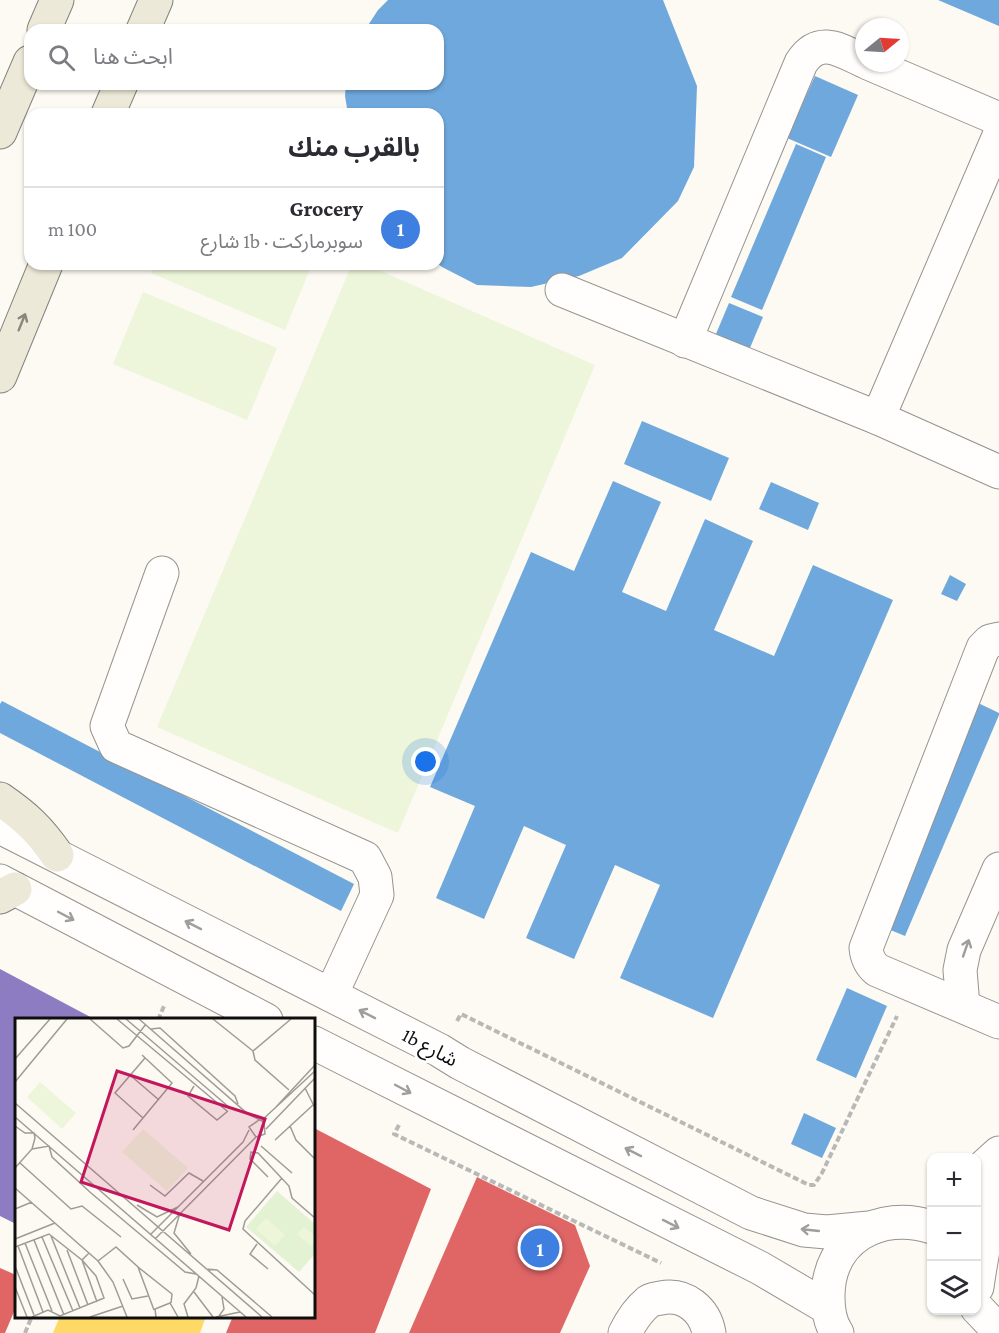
<!DOCTYPE html>
<html lang="ar">
<meta charset="utf-8">
<style>
:root{--surface:#fff;--page:#f7f7f7;--text:#2b2b33;--muted:#7c7c81;--line:#e1e1e2;--accent:#db2777}
body{margin:0;font-family:"Crimson Pro","Noto Sans Arabic",serif;background:var(--page);color:var(--text);direction:rtl}
.controls{position:absolute;right:18px;bottom:18px;display:grid;overflow:hidden;border-radius:12px;box-shadow:0 2px 4px #0004}
.controls button{width:54px;height:54px;display:grid;place-items:center;padding:0;border:0;border-bottom:2px solid var(--line);background:var(--surface);color:var(--text);font:30px sans-serif}
.compass{position:absolute;left:855px;top:18px;width:54px;height:54px;border-radius:50%;background:var(--surface);box-shadow:0 2px 4px #0004;rotate:72deg}
.you{position:absolute;left:426px;top:762px;width:21px;height:21px;margin:-15px;border:4px solid #fff;border-radius:50%;background:#1a73e8;box-shadow:0 0 0 9px #1a73e833}
.badge{display:grid;place-items:center;width:39px;height:39px;border-radius:50%;background:var(--accent);color:#fff;font-size:20px;font-weight:700}
.pin{position:absolute;translate:-50% -50%;border:3px solid #fff;box-shadow:0 2px 6px #0006}
.list{margin:0;padding:0;list-style:none}
h2{display:flex;justify-content:space-between;align-items:center;height:78px;margin:0;padding:0 24px;font-size:26px}
h2 small{font-size:20px;font-weight:400;color:var(--muted)}
.list li{display:grid;grid-template-columns:39px 1fr auto;gap:18px;align-items:center;box-sizing:border-box;height:84px;padding:0 24px;border-top:2px solid var(--line)}
.list b{display:block;font-size:22px;white-space:nowrap}
.list p{margin:0;font-size:20px;white-space:nowrap;color:var(--muted)}
.list em{font-size:20px;font-style:normal;color:var(--muted)}
.icon{flex:none;width:33px;height:33px;fill:none;stroke:currentColor;stroke-width:2;stroke-linecap:round;stroke-linejoin:round}
.map{position:relative;flex:none;width:999px;height:1333px;overflow:hidden;direction:ltr}
.search{position:absolute;background:var(--surface);box-shadow:0 2px 4px #0004;left:24px;top:24px;width:420px;height:66px;display:flex;align-items:center;gap:15px;box-sizing:border-box;padding:0 21px;border-radius:18px;color:var(--muted);font-size:22px}
.panel{position:absolute;background:var(--surface);box-shadow:0 2px 4px #0004;left:24px;top:108px;width:420px;height:162px;border-radius:18px;direction:rtl}
.map>svg:first-child{display:block}
</style>
<div class="map">
<svg width="999" height="1333" viewBox="0 0 999 1333">
<rect width="100%" height="100%" fill="#fcfaf2"/>
<!-- pitch -->
<g fill="#edf6db">
<polygon points="155,264 312,264 285,330 151,273"/>
<polygon points="352,264 365,264 595,365 398,833 157,727"/>
<polygon points="143,292 277,348 247,420 113,364"/>
</g>
<!-- homes -->
<polygon fill="#ffd966" points="60,1316 206,1316 200,1333 53,1333"/>
<!-- shops -->
<g fill="#e06666">
<polygon points="314,1128 431,1189 375,1333 226,1333 233,1316 314,1316"/>
<polygon points="477,1177 575,1225 590,1266 560,1333 409,1333"/>
<polygon points="0,1268 16,1275 16,1307 5,1333 0,1333"/>
</g>
<!-- offices -->
<polygon fill="#8e7cc3" points="0,969 96,1020 16,1020 16,1224 0,1216"/>
<!-- schools -->
<g fill="#6fa8dc">
<polygon points="388,0 663,0 697,86 694,167 678,201 622,258 579,276 531,287 477,285 442,267 438,264 438,114 348,114 345,96 346,84 438,84 438,30 365,30 378,10"/>
<polygon points="938,0 999,0 999,26"/>
<polygon points="815,76 858,95 831,157 787,138"/>
<polygon points="796,144 826,157 762,310 731,297"/>
<polygon points="729,303 763,317 747,355 713,341"/>
<polygon points="642,421 729,458 711,501 624,464"/>
<polygon points="613,481 661,502 622,592 666,611 705,519 753,541 714,630 774,656 813,565 893,600 713,1018 620,978 660,885 615,865 574,959 526,938 566,845 524,826 484,919 436,898 475,806 430,787 531,552 574,571"/>
<polygon points="771,482 819,503 808,530 759,509"/>
<polygon points="950,575 966,584 957,601 941,594"/>
<polygon points="2,701 354,884 341,911 0,733 0,704"/>
<polygon points="976,702 999,713 999,715 905,936 881,926"/>
<polygon points="847,988 887,1006 856,1078 816,1060"/>
<polygon points="804,1113 836,1128 822,1158 791,1144"/>
</g>
<g fill="none" stroke-linecap="round" stroke-linejoin="round">
<defs>
<g id="minor">
<polyline points="868,63 999,119"/>
<polyline points="562,290 878,418 999,472"/>
<path d="M685,341L801,63C819,35 840,50 864,61"/>
<polyline points="878,418 999,136"/>
<polyline points="162,573 107,726 116,746 365,858 375,877 377,895 331,995"/>
<path d="M999,639L990,641L983,648L866,948C867,958 870,964 877,970L999,1022"/>
<polyline points="0,827 439,1050 460,1063 751,1213 804,1230 827,1232 869,1228"/>
<polyline points="0,881 266,1020"/>
<polyline points="963,1006 960,970 964,950 999,869"/>
<polyline points="314,1043 760,1268 828,1308"/>
<polyline points="976,1174 999,1153"/>
<path d="M977,1287C982,1252 988,1219 999,1186"/>
<polyline points="977,1308 999,1331"/>
<path d="M625,1333C631,1321 637,1311 648,1302C651,1299 656,1299 661,1298C685,1293 705,1310 709,1333"/>
<path d="M837,1333C830,1323 828,1309 828,1297C828,1239 879,1210 932,1227"/>
</g>
<g id="major">
<polyline points="44,30 57,0"/>
<polyline points="143,30 156,0"/>
<polyline points="108,114 121,84"/>
<polyline points="0,132 30,62"/>
<polyline points="0,376 46,264"/>
<path d="M0,799C26,817 39,829 57,855"/>
<polyline points="0,897 15,889"/>
</g>
</defs>
<!-- minor casing -->
<use href="#minor" stroke="#959491" stroke-width="35"/>
<!-- major casing -->
<use href="#major" stroke="#82827e" stroke-width="35"/>
<!-- path -->
<g stroke="#b8b8b6" stroke-width="4" stroke-dasharray="6 3" stroke-linecap="butt">
<polyline points="158,1020 164,1006"/>
<polyline points="457,1021 461,1014 809,1185 814,1185 822,1173 897,1016"/>
<polyline points="399,1125 394,1134 661,1263"/>
<polyline points="25,1333 32,1316"/>
</g>
<!-- minor -->
<use href="#minor" stroke="#fffefd" stroke-width="33"/>
<!-- major -->
<use href="#major" stroke="#ede9d8" stroke-width="33"/>
</g>
<!-- one-way arrows -->
<defs><path id="oneway-shaft" d="M-6 0H5M1.5-3L5.5 0L1.5 3" fill="none" stroke-width="1.6" stroke-linecap="round" stroke-linejoin="round" transform="scale(1.5)"/></defs>
<use stroke="#89867d" href="#oneway-shaft" transform="translate(22 322) rotate(-68)"/>
<g stroke="#9f9e9d">
<use href="#oneway-shaft" transform="translate(66 916) rotate(28)"/>
<use href="#oneway-shaft" transform="translate(193 925) rotate(-153)"/>
<use href="#oneway-shaft" transform="translate(966 948) rotate(-71)"/>
<use href="#oneway-shaft" transform="translate(367 1014) rotate(-153)"/>
<use href="#oneway-shaft" transform="translate(403 1089) rotate(28)"/>
<use href="#oneway-shaft" transform="translate(633 1152) rotate(-153)"/>
<use href="#oneway-shaft" transform="translate(671 1224) rotate(27)"/>
<use href="#oneway-shaft" transform="translate(810 1230) rotate(-174)"/>
</g>
<g text-anchor="middle" dominant-baseline="central" stroke-width="6" stroke-linejoin="round" paint-order="stroke">
<!-- street labels -->
<g font-size="20" fill="#0e0e0e" stroke="#fff">
<text transform="translate(430 1047) rotate(28)">1b شارع</text>
</g>
</g>
<!-- overview -->
<g transform="translate(15 1018)">
<rect width="300" height="300" fill="#fcfaf2"/>
<path d="M262,173L300,206V236L284,254L231,209Z" fill="#e3f2d2"/>
<path d="M25,64L61,95L47,111L12,79ZM128,111L173,150L152,173L107,134ZM251,200L270,217L260,228L241,211ZM289,209L300,218L297,229L282,216Z" fill="#edf6db"/>
<path fill="none" stroke="#9d9c97" stroke-width="1.5" d="M75,1L108,30L114,28L131,6M102,1L212,93M111,1L215,90M124,1L233,96L249,104L250,116L241,119L234,109L244,102M198,1L238,33M136,11L145,10L220,78L223,86M238,33L240,42L274,72M238,33L276,1M0,41L35,1M115,57L144,82M0,64L52,1M179,68L173,78L202,102L213,93M290,70L299,88M0,85L247,299M261,89L300,47M0,99L231,299M128,100L100,75L130,40M246,103L300,53M0,108L10,115H19L20,120L17,131L0,150M275,108L281,122L300,141M251,111L300,60M118,112L157,65L127,37M260,122L298,87M246,128L277,155M17,131L34,128L37,139L76,175L170,254L181,256M5,145L56,191L67,188L106,219M253,159L235,141L236,134L243,135L274,168L277,180L300,200M267,160L230,203L228,211L300,277M135,167L150,178L174,155L188,163M0,170L83,243L98,264L112,299M122,187L142,199L163,189M0,191L17,184M165,195L159,215L176,236M135,217L228,124L234,112M36,218L65,290M27,219L58,293M0,221L40,205M140,221L241,119M19,222L49,297M10,225L37,293M242,226L235,236L253,251M3,228L28,294M0,229L34,216L67,242L74,235M52,232L73,287M67,242L82,284M83,243L101,229L123,249L139,292M0,248L19,297M123,249L157,276L156,285M191,251L202,252L257,299M108,261L117,281L133,278M0,269L12,299M179,274L198,299M204,298L209,291L207,279M17,299L33,292L45,298L89,280L81,258L67,242M75,299L108,288M141,299L140,291L155,285L163,299M173,299L169,286L181,270L184,258M201,299L225,294"/>
<path fill="#c2185b" fill-opacity="0.15" stroke="#c2185b" stroke-width="3" d="M102,53L250,101L214,212L66,164Z"/>
<rect width="300" height="300" fill="none" stroke="#0e0e0e" stroke-width="3"/>
</g>
</svg>
<div class="controls">
<button>+</button>
<button>−</button>
<button><svg class="icon" aria-label="layers" viewBox="0 0 24 24"><path d="M12 4l9 5-9 5-9-5zM3 14l9 5 9-5"/></svg></button>
</div>
<svg class="compass" viewBox="-18 -18 36 36"><path d="M0-13l5 13h-10z" fill="#e53935"/><path d="M0 13l5-13h-10z" fill="#7c7c81"/></svg>
<div class="you"></div>
<div class="pin badge" style="left:540px;top:1248px;background:#3f7fe0">1</div>
<div class="search"><svg class="icon" aria-label="search" viewBox="0 0 24 24"><circle cx="10" cy="10" r="6"/><path d="M15 15l6 6"/></svg>ابحث هنا</div>
<section class="panel">
<h2>بالقرب منك<small></small></h2>
<ul class="list">
<li><span class="badge" style="background:#3f7fe0">1</span><div><b>Grocery</b><p>سوبرماركت · 1b شارع</p></div><em>100 m</em></li>
</ul>
</section>
</div>
